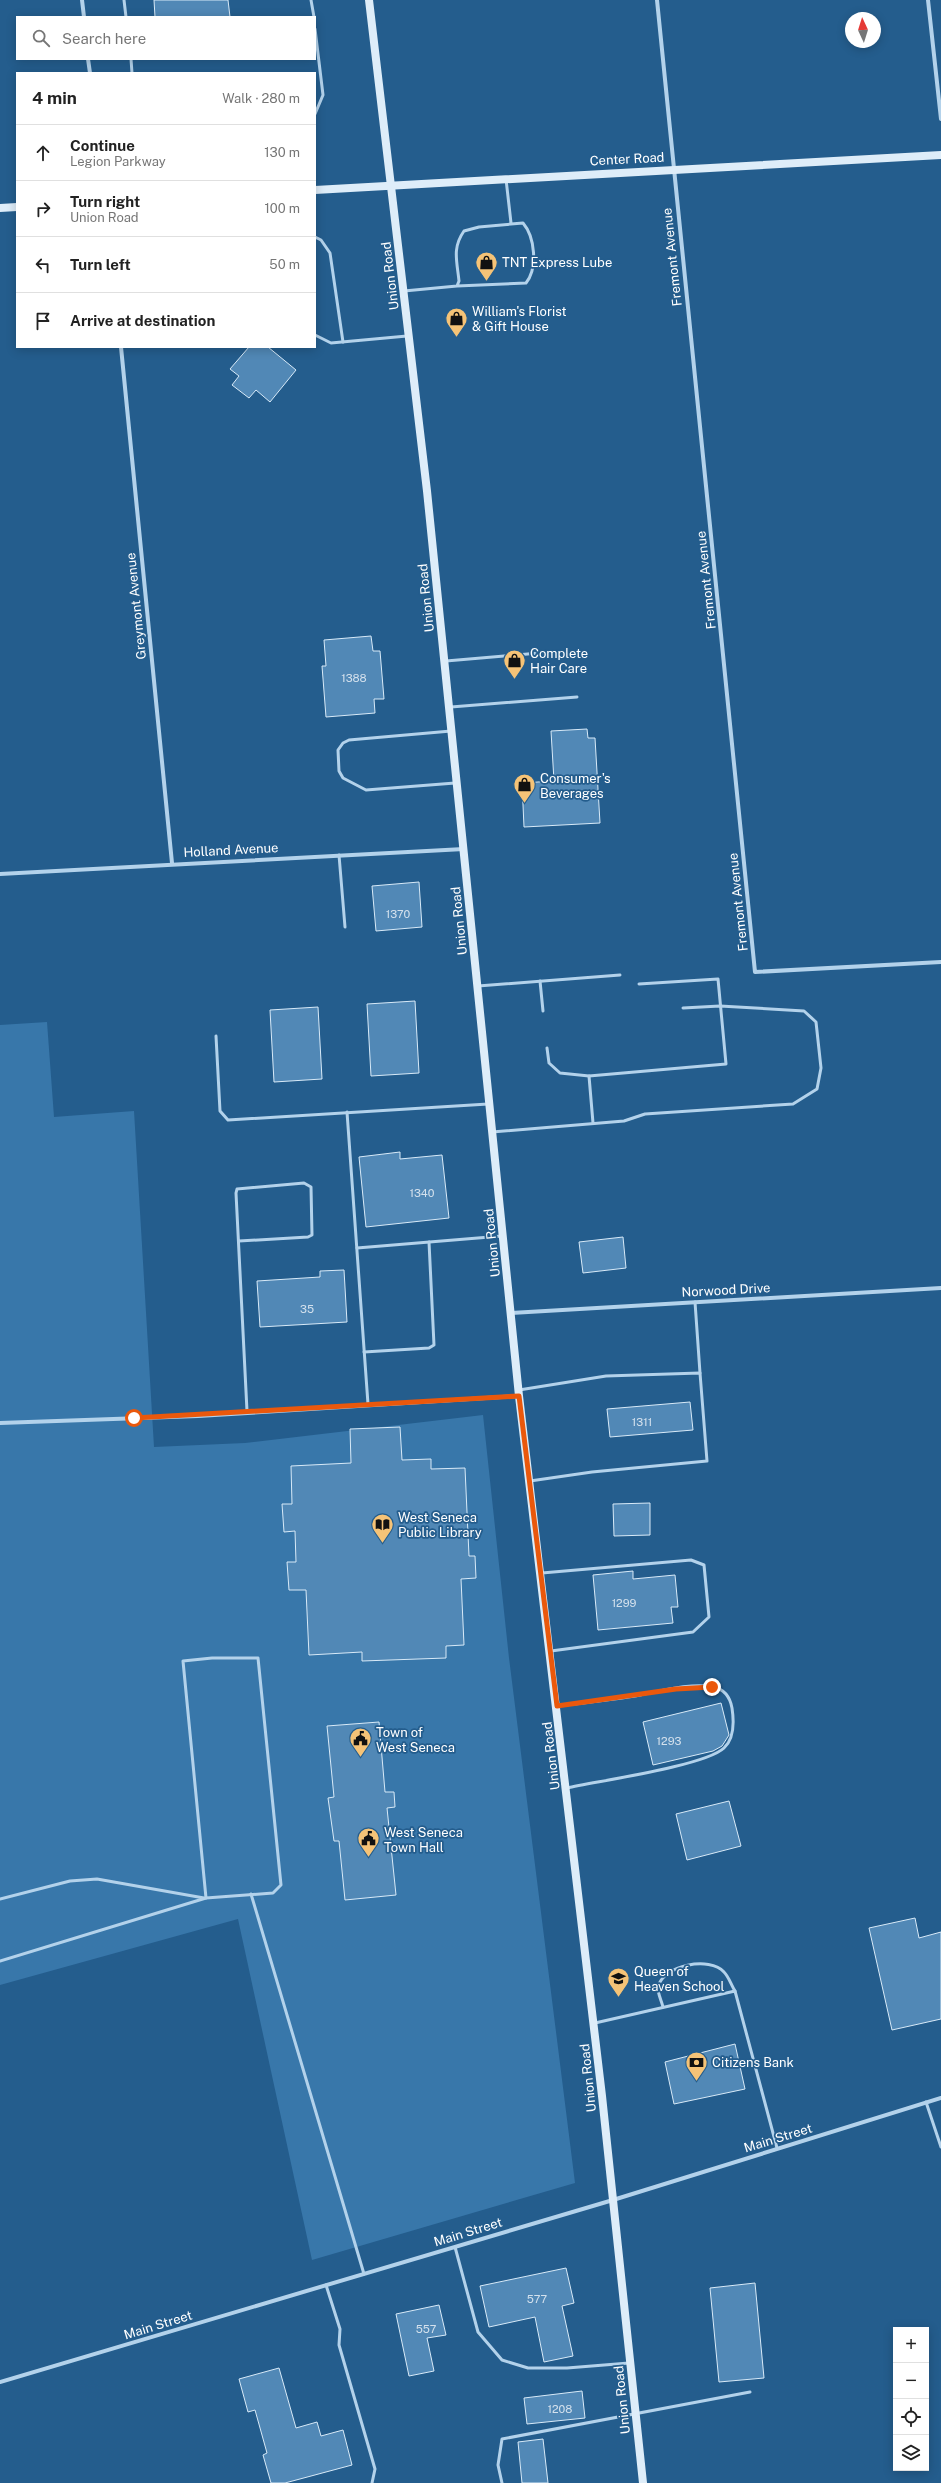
<!DOCTYPE html>
<meta charset="utf-8">
<style>
:root{--surface:#fff;--page:#f6f6f6;--text:#222;--muted:#767676;--line:#e0e0e0}
body{margin:0;font-family:"Public Sans",sans-serif;background:var(--page);color:var(--text)}
.controls{position:absolute;right:12px;bottom:12px;display:grid;overflow:hidden;border-radius:0px;box-shadow:0 2px 10px #0003}
.controls button{width:36px;height:36px;display:grid;place-items:center;padding:0;border:0;border-bottom:1px solid var(--line);background:var(--surface);color:var(--text);font:20px sans-serif}
.compass{position:absolute;left:845px;top:12px;width:36px;height:36px;border-radius:50%;background:var(--surface);box-shadow:0 2px 10px #0003;rotate:356deg}
.stop{position:absolute;width:12px;height:12px;margin:-9px;border:3px solid #ea580c;border-radius:50%;background:#fff}
.stop.end{background:#ea580c;border-color:#fff;box-shadow:0 1px 4px #0008}
.list{margin:0;padding:0;list-style:none}
h2{display:flex;justify-content:space-between;align-items:center;height:52px;margin:0;padding:0 16px;font-size:17px}
h2 small{font-size:13px;font-weight:400;color:var(--muted)}
.list li{display:grid;grid-template-columns:26px 1fr auto;gap:12px;align-items:center;box-sizing:border-box;height:56px;padding:0 16px;border-top:1px solid var(--line)}
.list b{display:block;font-size:15px;white-space:nowrap}
.list p{margin:0;font-size:13px;white-space:nowrap;color:var(--muted)}
.list em{font-size:13px;font-style:normal;color:var(--muted)}
.icon{flex:none;width:22px;height:22px;fill:none;stroke:currentColor;stroke-width:2;stroke-linecap:round;stroke-linejoin:round}
.map{position:relative;flex:none;width:941px;height:2483px;overflow:hidden}
.search{position:absolute;background:var(--surface);box-shadow:0 2px 10px #0003;left:16px;top:16px;width:300px;height:44px;display:flex;align-items:center;gap:10px;box-sizing:border-box;padding:0 14px;border-radius:0px;color:var(--muted);font-size:15px}
.panel{position:absolute;background:var(--surface);box-shadow:0 2px 10px #0003;left:16px;top:72px;width:300px;height:276px;border-radius:0px}
.map>svg:first-child{display:block}
</style>
<div class="map">
<svg width="941" height="2483" viewBox="0 0 941 2483">
<rect width="100%" height="100%" fill="#245d8d"/>
<!-- green -->
<polygon fill="#3877aa" points="47,1022 54,1117 134,1111 154,1447 245,1443 483,1415 509,1658 575,2183 312,2260 238,1919 0,1985 0,1025"/>
<!-- building -->
<g fill="#5188b6" stroke="#d8eaf8">
<polygon points="154,0 228,0 230,17 155,17"/>
<polygon points="249,347 268,347 296,370 270,402 256,390 249,398 232,385 239,376 230,369"/>
<polygon points="371,636 373,651 380,651 384,699 374,699 375,713 326,717 322,666 326,666 324,640"/>
<polygon points="587,729 588,738 595,738 600,823 524,827 522,783 554,781 551,731"/>
<polygon points="419,882 422,927 376,931 372,886"/>
<polygon points="415,1001 419,1073 371,1076 367,1004"/>
<polygon points="318,1007 322,1079 274,1082 270,1010"/>
<polygon points="400,1152 400,1159 442,1155 449,1218 366,1227 359,1157"/>
<polygon points="623,1237 626,1268 583,1273 579,1242"/>
<polygon points="344,1270 347,1322 260,1327 257,1281 320,1277 320,1271"/>
<polygon points="690,1402 693,1430 610,1437 607,1409"/>
<polygon points="400,1427 402,1460 431,1459 431,1469 465,1468 469,1556 475,1556 476,1578 461,1579 464,1645 446,1646 446,1658 362,1661 362,1652 309,1655 306,1590 289,1590 287,1562 296,1562 295,1531 284,1532 282,1504 292,1504 291,1466 351,1463 350,1429"/>
<polygon points="650,1503 650,1535 614,1536 613,1504"/>
<polygon points="633,1571 633,1579 675,1575 678,1607 671,1607 673,1623 598,1630 593,1575"/>
<polygon points="721,1703 729,1735 722,1746 713,1751 653,1765 643,1722"/>
<polygon points="379,1722 385,1792 394,1792 395,1807 387,1808 396,1895 345,1900 339,1841 334,1841 328,1798 334,1797 327,1726"/>
<polygon points="729,1801 741,1846 687,1860 676,1814"/>
<polygon points="915,1918 919,1938 941,1932 941,2019 892,2030 869,1928"/>
<polygon points="735,2044 745,2089 674,2104 665,2062"/>
<polygon points="566,2268 574,2303 562,2306 573,2356 544,2362 535,2317 489,2327 480,2286"/>
<polygon points="755,2283 764,2378 719,2382 710,2288"/>
<polygon points="439,2305 446,2335 427,2338 434,2371 409,2376 396,2314"/>
<polygon points="279,2368 296,2428 317,2422 321,2436 343,2430 352,2465 285,2483 271,2483 263,2455 267,2453 255,2410 248,2412 239,2379"/>
<polygon points="582,2391 585,2418 527,2424 524,2398"/>
<polygon points="543,2439 548,2483 522,2483 518,2442"/>
</g>
<g fill="none" stroke-linecap="round" stroke-linejoin="round">
<!-- lane -->
<g stroke="#b3d2eb" stroke-width="3">
<polyline points="124,0 126,17"/>
<polyline points="311,0 314,17"/>
<polyline points="315,29 323,95 315,114"/>
<polyline points="131,59 132,73"/>
<polyline points="506,179 511,223"/>
<polyline points="315,237 321,240 330,253 343,342"/>
<path d="M404,291L457,286L459,281C457,261 452,248 464,231L479,227L523,223C535,237 538,268 526,283L457,286"/>
<polyline points="315,335 331,343 407,336"/>
<polyline points="446,661 550,652"/>
<polyline points="451,707 577,697"/>
<polyline points="451,731 349,740 343,743 338,750 339,771 343,778 366,790 455,783"/>
<polyline points="339,855 345,927"/>
<polyline points="540,981 543,1011"/>
<polyline points="478,986 620,975"/>
<polyline points="216,1036 220,1111 228,1120 488,1104"/>
<polyline points="547,1048 549,1063 560,1073 589,1076 726,1064 718,979 639,984"/>
<polyline points="589,1076 593,1123"/>
<polyline points="347,1112 368,1404"/>
<polyline points="492,1132 624,1121 645,1114 793,1104 817,1089 821,1068 816,1022 804,1011 720,1006 683,1008"/>
<polyline points="239,1241 308,1237 312,1235 311,1187 304,1183 237,1189 236,1193 247,1411"/>
<polyline points="357,1248 502,1236"/>
<polyline points="695,1302 700,1373"/>
<polyline points="364,1352 429,1348 434,1345 429,1242"/>
<polyline points="519,1390 606,1376 700,1373 707,1461 592,1472 530,1481"/>
<polyline points="542,1573 691,1560 704,1565 709,1617 693,1632 551,1651"/>
<polygon points="212,1658 258,1658 281,1885 273,1893 206,1898 183,1661"/>
<path d="M557,1706C583,1703 609,1700 635,1696C657,1692 692,1682 713,1687C724,1689 730,1697 732,1708C734,1721 735,1738 724,1748C705,1766 598,1781 567,1788"/>
<polyline points="251,1894 364,2274"/>
<polyline points="0,1899 70,1881 97,1879 204,1898"/>
<polyline points="0,1961 206,1898"/>
<path d="M663,2007C662,2002 657,1992 658,1987C663,1965 710,1956 724,1972C729,1977 731,1985 735,1991"/>
<polyline points="595,2023 735,1991 777,2148"/>
<polyline points="926,2102 941,2147"/>
<polyline points="455,2247 478,2332 502,2360 528,2368 567,2368 629,2363"/>
<polyline points="326,2285 340,2329 339,2345 375,2469 372,2483"/>
<polyline points="502,2483 498,2465 502,2439 750,2392"/>
</g>
<!-- street -->
<g stroke="#b3d2eb" stroke-width="4">
<polyline points="82,0 84,17"/>
<polyline points="657,0 755,972 941,962"/>
<polyline points="928,0 941,119"/>
<polyline points="88,59 90,73"/>
<polyline points="121,347 172,863"/>
<polyline points="0,874 464,849"/>
<polyline points="511,1313 941,1288"/>
<polyline points="0,1423 198,1416 519,1396"/>
<polyline points="0,2382 613,2200 941,2098"/>
</g>
<!-- secondary -->
<g stroke="#deedf9" stroke-width="8">
<polyline points="369,0 427,491 519,1396 602,2096 643,2483"/>
<polyline points="315,190 941,155"/>
<polyline points="0,208 17,207"/>
</g>
</g>
<g fill="none" stroke-linecap="round" stroke-linejoin="round">
<!-- route -->
<polyline stroke="#ea580c" stroke-width="5" points="134,1418 519,1396 557,1706 676,1689 712,1687"/>
</g>
<!-- icons -->
<defs>
<symbol id="shop-pin" viewBox="-11 -11 22 30"><path d="M0 17L-7.5 6A9.5 9.5 0 1 1 7.5 6Z" fill="#f5c377" stroke="#245d8d"/><path d="M-5-2.5h2.3a2.7 3.5 0 0 1 5.4 0H5L5.5 6h-11ZM-1.5-2.5h3a1.5 2.3 0 0 0-3 0Z" fill="#111"/></symbol>
<symbol id="library-pin" viewBox="-11 -11 22 30"><path d="M0 17L-7.5 6A9.5 9.5 0 1 1 7.5 6Z" fill="#f5c377" stroke="#245d8d"/><path d="M-6-4Q-3-5.5-.7-3.5V5Q-3 3-6 4ZM6-4Q3-5.5 .7-3.5V5Q3 3 6 4Z" fill="#111"/></symbol>
<symbol id="civic-pin" viewBox="-11 -11 22 30"><path d="M0 17L-7.5 6A9.5 9.5 0 1 1 7.5 6Z" fill="#f5c377" stroke="#245d8d"/><path d="M-.6-6.5H3V-4.5H.6V-3L4-1V1h2V6H-6V1h2V-1L-.6-3ZM-1.2 2.5V6h2.4V2.5Z" fill="#111"/></symbol>
<symbol id="school-pin" viewBox="-11 -11 22 30"><path d="M0 17L-7.5 6A9.5 9.5 0 1 1 7.5 6Z" fill="#f5c377" stroke="#245d8d"/><path d="M0-5L7-2L0 1L-7-2ZM-4 1L0 2.5L4 1V4Q0 6-4 4Z" fill="#111"/></symbol>
<symbol id="bank-pin" viewBox="-11 -11 22 30"><path d="M0 17L-7.5 6A9.5 9.5 0 1 1 7.5 6Z" fill="#f5c377" stroke="#245d8d"/><path d="M-6-4H6V4H-6ZM0-2.3a2.3 2.3 0 1 0 0 4.6a2.3 2.3 0 1 0 0-4.6Z" fill="#111"/></symbol>
</defs>
<g fill-rule="evenodd">
<use href="#shop-pin" x="474" y="250" width="25" height="34"/>
<use href="#shop-pin" x="444" y="306" width="25" height="34"/>
<use href="#shop-pin" x="502" y="648" width="25" height="34"/>
<use href="#shop-pin" x="512" y="772" width="25" height="34"/>
<use href="#library-pin" x="370" y="1512" width="25" height="34"/>
<use href="#civic-pin" x="348" y="1726" width="25" height="34"/>
<use href="#civic-pin" x="356" y="1826" width="25" height="34"/>
<use href="#school-pin" x="606" y="1966" width="25" height="34"/>
<use href="#bank-pin" x="684" y="2050" width="25" height="34"/>
</g>
<g text-anchor="middle" dominant-baseline="central" stroke-width="3.5" stroke-linejoin="round" paint-order="stroke">
<!-- number labels -->
<g font-size="11" fill="#d4e1ed">
<text x="354" y="678">1388</text>
<text x="398" y="914">1370</text>
<text x="422" y="1193">1340</text>
<text x="307" y="1309">35</text>
<text x="642" y="1422">1311</text>
<text x="624" y="1603">1299</text>
<text x="669" y="1741">1293</text>
<text x="537" y="2299">577</text>
<text x="426" y="2329">557</text>
<text x="560" y="2409">1208</text>
</g>
<!-- street labels -->
<g font-size="13" fill="#fff" stroke="#245d8d">
<text transform="translate(627 159) rotate(-3)">Center Road</text>
<text transform="translate(672 257) rotate(-96)">Fremont Avenue</text>
<text transform="translate(390 276) rotate(-97)">Union Road</text>
<text transform="translate(706 580) rotate(-96)">Fremont Avenue</text>
<text transform="translate(426 598) rotate(-96)">Union Road</text>
<text transform="translate(136 606) rotate(-96)">Greymont Avenue</text>
<text transform="translate(231 850) rotate(-3)">Holland Avenue</text>
<text transform="translate(738 902) rotate(-96)">Fremont Avenue</text>
<text transform="translate(459 921) rotate(-96)">Union Road</text>
<text transform="translate(492 1243) rotate(-96)">Union Road</text>
<text transform="translate(726 1290) rotate(-3)">Norwood Drive</text>
<text transform="translate(551 1756) rotate(-97)">Union Road</text>
<text transform="translate(588 2078) rotate(-96)">Union Road</text>
<text transform="translate(778 2138) rotate(-17)">Main Street</text>
<text transform="translate(468 2232) rotate(-17)">Main Street</text>
<text transform="translate(158 2325) rotate(-17)">Main Street</text>
<text transform="translate(622 2400) rotate(-96)">Union Road</text>
</g>
<!-- poi labels -->
<g font-size="13" fill="#fff" stroke="#245d8d" text-anchor="start">
<text x="502" y="262">TNT Express Lube</text>
<text x="472" y="311">William's Florist<tspan x="472" dy="15">&amp; Gift House</tspan></text>
<text x="530" y="653">Complete<tspan x="530" dy="15">Hair Care</tspan></text>
<text x="540" y="778">Consumer's<tspan x="540" dy="15">Beverages</tspan></text>
<text x="398" y="1517">West Seneca<tspan x="398" dy="15">Public Library</tspan></text>
<text x="376" y="1732">Town of<tspan x="376" dy="15">West Seneca</tspan></text>
<text x="384" y="1832">West Seneca<tspan x="384" dy="15">Town Hall</tspan></text>
<text x="634" y="1971">Queen of<tspan x="634" dy="15">Heaven School</tspan></text>
<text x="712" y="2062">Citizens Bank</text>
</g>
</g>
</svg>
<div class="controls">
<button>+</button>
<button>−</button>
<button><svg class="icon" aria-label="locate" viewBox="0 0 24 24"><circle cx="12" cy="12" r="6"/><path d="M12 2v4M12 18v4M2 12h4M18 12h4"/></svg></button>
<button><svg class="icon" aria-label="layers" viewBox="0 0 24 24"><path d="M12 4l9 5-9 5-9-5zM3 14l9 5 9-5"/></svg></button>
</div>
<svg class="compass" viewBox="-18 -18 36 36"><path d="M0-13l5 13h-10z" fill="#e53935"/><path d="M0 13l5-13h-10z" fill="#767676"/></svg>
<div class="stop" style="left:134px;top:1418px"></div>
<div class="stop end" style="left:712px;top:1687px"></div>
<div class="search"><svg class="icon" aria-label="search" viewBox="0 0 24 24"><circle cx="10" cy="10" r="6"/><path d="M15 15l6 6"/></svg>Search here</div>
<section class="panel">
<h2>4 min<small>Walk · 280 m</small></h2>
<ul class="list">
<li><svg class="icon" aria-label="ahead" viewBox="0 0 24 24"><path d="M12 20V5M6 11l6-6 6 6"/></svg><div><b>Continue</b><p>Legion Parkway</p></div><em>130 m</em></li>
<li><svg class="icon" aria-label="right" viewBox="0 0 24 24"><path d="M7 20v-9h11M14 6l5 5-5 5"/></svg><div><b>Turn right</b><p>Union Road</p></div><em>100 m</em></li>
<li><svg class="icon" aria-label="left" viewBox="0 0 24 24"><path d="M17 20v-9H6M10 6l-5 5 5 5"/></svg><div><b>Turn left</b></div><em>50 m</em></li>
<li><svg class="icon" aria-label="arrive" viewBox="0 0 24 24"><path d="M6 21V4h12l-3 4 3 4H6"/></svg><div><b>Arrive at destination</b></div></li>
</ul>
</section>
</div>
